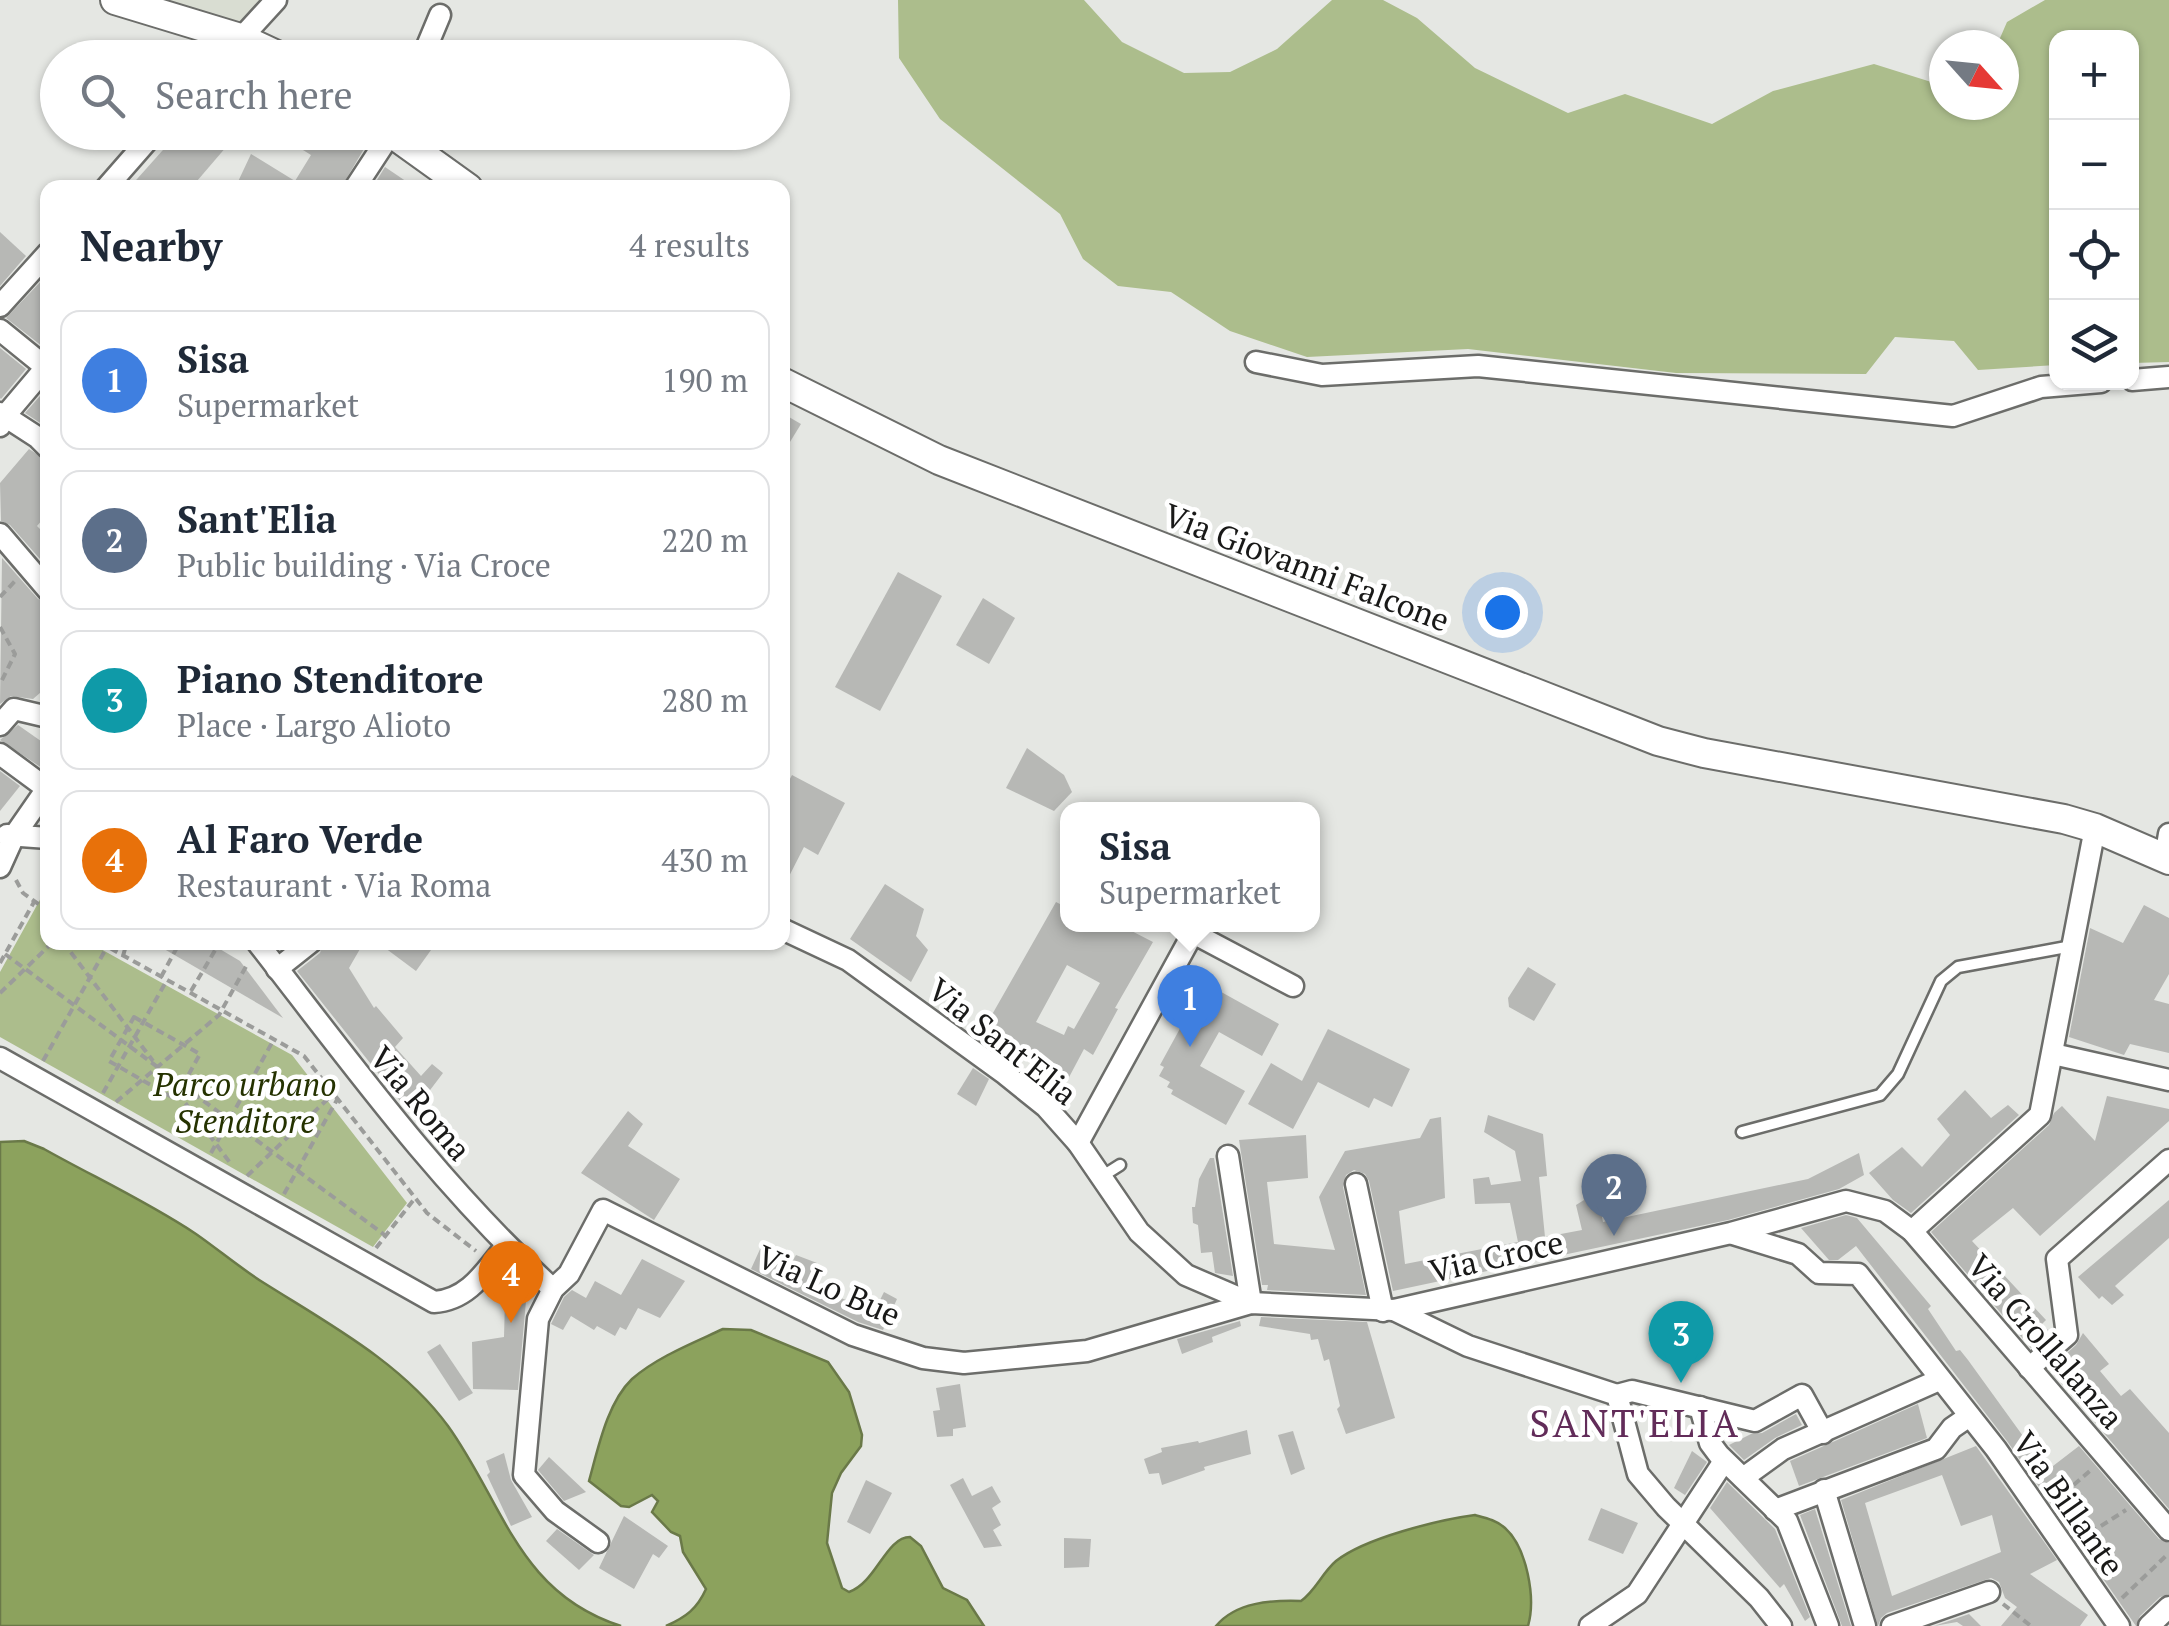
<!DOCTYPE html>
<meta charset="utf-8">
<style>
:root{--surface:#fff;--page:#f2f2f3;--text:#1f2937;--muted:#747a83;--line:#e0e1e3;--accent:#7c3aed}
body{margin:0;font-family:"PT Serif",serif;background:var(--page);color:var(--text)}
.controls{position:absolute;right:30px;top:30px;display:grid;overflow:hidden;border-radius:20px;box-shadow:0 2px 8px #0004}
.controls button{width:90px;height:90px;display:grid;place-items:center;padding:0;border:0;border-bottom:2px solid var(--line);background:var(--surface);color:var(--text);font:50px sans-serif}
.compass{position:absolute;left:1929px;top:30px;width:90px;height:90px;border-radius:50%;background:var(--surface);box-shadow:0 2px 8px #0004;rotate:117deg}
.you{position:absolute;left:1502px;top:612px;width:35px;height:35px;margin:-25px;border:8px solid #fff;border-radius:50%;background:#1a73e8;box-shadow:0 0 0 15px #1a73e833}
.badge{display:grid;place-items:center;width:65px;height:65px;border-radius:50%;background:var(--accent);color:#fff;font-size:32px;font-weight:700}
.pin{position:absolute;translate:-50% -82px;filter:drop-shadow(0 2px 5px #0008)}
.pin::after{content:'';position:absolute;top:52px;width:35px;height:30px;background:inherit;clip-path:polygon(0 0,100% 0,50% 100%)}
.popup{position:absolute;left:1060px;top:802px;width:260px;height:130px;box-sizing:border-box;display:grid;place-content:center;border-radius:20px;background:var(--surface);filter:drop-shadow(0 2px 8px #0005);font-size:32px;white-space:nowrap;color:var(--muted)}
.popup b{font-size:38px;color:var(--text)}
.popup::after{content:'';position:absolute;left:50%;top:100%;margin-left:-20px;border:20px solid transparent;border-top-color:var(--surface)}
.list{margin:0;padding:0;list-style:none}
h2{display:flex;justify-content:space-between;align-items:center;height:130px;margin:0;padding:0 40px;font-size:42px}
h2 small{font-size:32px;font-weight:400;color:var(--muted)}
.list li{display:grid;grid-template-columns:65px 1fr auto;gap:30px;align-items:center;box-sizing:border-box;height:140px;margin:0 20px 20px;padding:0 20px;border:2px solid var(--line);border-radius:20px}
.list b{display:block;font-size:38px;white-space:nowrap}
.list p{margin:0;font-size:32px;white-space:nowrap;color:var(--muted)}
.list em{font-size:32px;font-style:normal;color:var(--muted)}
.icon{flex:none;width:55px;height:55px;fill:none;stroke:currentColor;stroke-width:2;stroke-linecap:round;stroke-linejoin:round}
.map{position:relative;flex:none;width:2169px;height:1626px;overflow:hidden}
.search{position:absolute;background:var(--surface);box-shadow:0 2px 8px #0004;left:40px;top:40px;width:750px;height:110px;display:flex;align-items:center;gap:25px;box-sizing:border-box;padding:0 35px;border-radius:55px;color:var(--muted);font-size:38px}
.panel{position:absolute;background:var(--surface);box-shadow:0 2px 8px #0004;left:40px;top:180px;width:750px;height:770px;border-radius:20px}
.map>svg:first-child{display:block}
</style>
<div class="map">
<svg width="2169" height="1626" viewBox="0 0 2169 1626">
<rect width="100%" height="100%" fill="#e5e7e3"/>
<!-- built -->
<polygon fill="#d9ddd2" points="156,0 270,0 242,28"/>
<!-- green -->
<g fill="#acbd8c">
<polygon points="898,0 1084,0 1122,42 1184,73 1230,72 1277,49 1332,0 1383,0 1417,18 1475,68 1568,113 1625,94 1712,124 1773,91 1874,64 1944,86 1944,105 2004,105 2004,45 1997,45 2007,22 2045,0 2169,0 2169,362 2132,363 2132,38 2056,38 2056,365 1978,370 1954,341 1895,337 1866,374 1676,373 1468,349 1307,357 1230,331 1171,292 1118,286 1083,259 1060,214 940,119 899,58"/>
<polygon points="47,887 48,942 90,943 292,1055 407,1203 373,1247 0,1037 0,972"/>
</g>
<!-- water -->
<g fill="#8ca25d" stroke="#6a7948" stroke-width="2.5">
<path d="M24,1141L44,1149C94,1177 148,1202 196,1234C219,1250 240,1268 264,1283C329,1324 402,1363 448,1426C504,1504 518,1593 621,1626H0V1142Z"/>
<path d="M723,1329L751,1330L828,1362L849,1392L862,1435L861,1446L841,1473L832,1493L827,1543L842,1588L849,1592C876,1583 886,1537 910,1537L921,1546L943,1588L967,1600L984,1626H666C686,1617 697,1609 706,1589L683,1552L680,1536L671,1532L652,1512L658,1501L652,1495L629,1507L621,1506L589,1481C598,1449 607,1403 632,1379C657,1357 693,1343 723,1329Z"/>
<path d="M1475,1515C1486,1518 1496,1520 1505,1528C1527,1548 1536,1598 1528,1626H1216C1236,1602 1271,1600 1301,1601C1316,1590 1322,1573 1336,1561C1365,1538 1438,1520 1475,1515Z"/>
</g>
<!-- building -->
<g fill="#b7b8b5" fill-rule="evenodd">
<polygon points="179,132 239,132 191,188 129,188"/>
<polygon points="274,132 344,132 365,147 341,188 235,188 251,154 295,181 311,155"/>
<polygon points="385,167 416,188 372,188"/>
<polygon points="0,232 26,256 0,286"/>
<polygon points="47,275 48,349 47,350 6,318"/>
<polygon points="0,348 26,369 1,399 0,398"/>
<polygon points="48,387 48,428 25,413"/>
<polygon points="782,413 801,424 782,455"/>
<polygon points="29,449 48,461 48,513 37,526 48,537 48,568 10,525 1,521 0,483"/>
<polygon points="2,558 38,599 48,603 48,686 33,699 11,696 0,704"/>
<polygon points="898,572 942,596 880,711 835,687"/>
<polygon points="983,598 1015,618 989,664 956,645"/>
<polygon points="18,725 48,746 48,772 0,740"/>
<polygon points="1027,748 1064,775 1072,792 1054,811 1006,788"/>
<polygon points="0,771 20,786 0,811"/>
<polygon points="792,775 845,803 818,855 804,847 782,890 782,794"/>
<polygon points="885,884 924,909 916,936 928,950 911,982 850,939"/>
<path d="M1056,902L1068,908V924H1118L1153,942L1115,1008L1118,1009L1093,1055L1084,1049L1067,1081L981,1034ZM1067,965L1100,983L1074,1029L1068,1026L1064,1035L1036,1022Z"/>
<polygon points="2144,905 2169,918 2169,974 2154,1000 2169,1004 2169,1053 2130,1044 2124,1055 2069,1037 2090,928 2123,943"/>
<polygon points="152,942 208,942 240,961 283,1018"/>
<polygon points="324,942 364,942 349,968 374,1008 376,1006 403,1038 395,1047 421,1076 432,1064 443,1073 421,1102 446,1131 432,1141 297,971 320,953"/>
<polygon points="377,942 422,942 431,950 416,971"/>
<polygon points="1528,967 1556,984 1534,1021 1509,1007 1508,998"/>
<polygon points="1205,983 1279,1024 1262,1056 1219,1032 1200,1066 1245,1091 1226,1125 1171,1094 1173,1090 1167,1087 1170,1082 1159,1076 1164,1067 1160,1065"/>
<polygon points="1328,1029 1410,1069 1392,1107 1374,1098 1369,1108 1318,1082 1293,1129 1248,1104 1271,1063 1302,1081"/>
<polygon points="973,1068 989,1079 976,1106 957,1094"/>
<polygon points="1965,1090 1991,1118 2008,1105 2019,1115 1911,1213 1893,1200 1869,1173 1902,1147 1922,1167 1950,1135 1937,1119"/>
<polygon points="2107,1096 2169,1109 2169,1121 2040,1236 2013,1208 1972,1241 2046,1320 2042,1324 2050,1332 2031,1348 1931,1232 2049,1125 2054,1113 2062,1106 2095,1141"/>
<polygon points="628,1111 643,1124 628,1146 680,1179 654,1220 581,1173"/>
<polygon points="1488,1115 1543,1134 1547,1176 1539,1177 1545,1237 1582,1230 1576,1205 1584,1200 1583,1195 1597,1194 1603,1222 1808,1179 1859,1153 1864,1175 1839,1189 1728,1220 1393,1291 1369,1181 1365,1174 1354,1170 1346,1175 1343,1187 1366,1295 1267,1290 1268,1285 1262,1285 1239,1140 1306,1135 1308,1178 1267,1182 1274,1244 1335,1250 1319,1197 1345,1151 1420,1138 1430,1119 1441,1117 1445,1198 1399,1211 1405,1264 1518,1242 1510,1203 1475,1204 1473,1179 1489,1177 1491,1185 1521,1181 1515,1151 1484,1132"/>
<polygon points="1210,1158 1214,1158 1233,1276 1215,1273 1212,1252 1201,1253 1198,1225 1193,1223 1192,1207 1195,1207 1199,1179"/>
<polygon points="2169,1200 2169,1238 2115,1286 2124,1295 2112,1305 2102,1296 2099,1299 2078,1277"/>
<polygon points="1846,1215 1857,1218 1931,1306 1928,1309 1956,1351 1960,1350 1968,1360 2036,1454 2041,1451 2053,1466 2079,1446 2159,1539 2169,1543 2169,1594 2160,1597 2140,1616 2136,1626 2007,1441 1856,1246 1838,1260 1829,1260 1801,1228"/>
<polygon points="761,1247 792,1262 796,1255 817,1263 808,1284 874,1312 884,1292 897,1299 883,1330 858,1322 751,1269"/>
<polygon points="642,1259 685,1281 660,1318 638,1308 626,1330 620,1327 615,1336 597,1326 594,1330 571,1316 563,1330 551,1324 564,1297 572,1290 586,1298 595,1281 621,1295"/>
<polygon points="505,1300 526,1301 518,1390 473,1389 472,1342 504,1337"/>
<polygon points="1261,1317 1367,1322 1395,1418 1346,1434 1337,1409 1340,1406 1329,1359 1324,1361 1318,1339 1311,1340 1310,1334 1259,1326"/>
<polygon points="1240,1321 1241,1326 1212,1337 1213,1342 1182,1354 1177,1339"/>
<polygon points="2083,1333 2109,1364 2100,1371 2121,1396 2130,1389 2169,1433 2169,1509 2049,1369 2076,1345"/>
<polygon points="440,1344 473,1393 459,1401 427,1352"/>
<polygon points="960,1384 966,1427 953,1429 953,1436 937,1437 933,1411 940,1410 936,1388"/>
<polygon points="1918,1404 1927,1438 1799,1486 1790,1461"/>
<polygon points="1796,1414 1802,1425 1775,1438 1744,1460 1729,1445 1751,1434 1762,1433"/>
<polygon points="1247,1430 1251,1454 1204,1467 1205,1470 1162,1485 1159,1473 1149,1474 1144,1459 1162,1452 1161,1448 1198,1441 1199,1443"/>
<polygon points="1293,1431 1305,1469 1291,1475 1278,1435"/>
<path d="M1976,1446L2057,1560L2030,1574L2088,1615L2080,1626H2001L2017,1607L2005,1598L1999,1582L1991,1578L1887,1613L1881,1618L1878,1626L1841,1500ZM1942,1475L1961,1526L1992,1515L2001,1552L1892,1596L1865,1503Z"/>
<polygon points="1692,1451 1707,1462 1685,1495 1674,1488"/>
<polygon points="504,1453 511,1480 532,1517 511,1526 487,1475 490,1472 486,1461"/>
<polygon points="549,1457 586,1492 564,1501 538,1470"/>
<polygon points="963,1478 972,1496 992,1486 1001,1502 992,1508 1001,1525 993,1530 1002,1546 984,1548 950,1485"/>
<polygon points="866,1480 892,1493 870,1534 847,1522"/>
<polygon points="1727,1482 1775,1529 1810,1617 1805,1621 1784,1584 1780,1588 1710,1508"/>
<polygon points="1601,1508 1638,1523 1623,1554 1588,1540"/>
<polygon points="1815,1509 1851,1626 1842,1626 1800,1515"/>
<polygon points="624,1516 668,1546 659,1558 653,1554 634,1589 599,1568"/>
<polygon points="557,1529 594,1555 579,1570 546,1541"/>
<polygon points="1064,1538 1091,1539 1089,1567 1064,1568"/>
<polygon points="1969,1614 1981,1626 1963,1626 1957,1622 1934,1626"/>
</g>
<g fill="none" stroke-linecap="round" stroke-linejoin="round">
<defs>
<g id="lane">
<polyline points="1742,1132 1880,1095 1898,1074 1941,981 1958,967 2072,946"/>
<polyline points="1101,1177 1120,1165"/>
</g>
<g id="street">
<polyline points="223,58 276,0"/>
<polyline points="422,58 440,15"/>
<polyline points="106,188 155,132"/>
<polyline points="355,188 391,133"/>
<polyline points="0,306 48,253"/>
<polyline points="0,330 48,369"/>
<polyline points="1256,362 1322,375 1478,366 1953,416 2041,387 2101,382"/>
<polyline points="2132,380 2169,377"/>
<polyline points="0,413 37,437 48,448"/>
<polyline points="0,426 4,417 48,365"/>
<polyline points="0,534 48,590"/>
<polyline points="0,725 14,709 48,717"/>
<polyline points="0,754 46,788"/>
<polyline points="7,835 48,838"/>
<polyline points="2165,858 2169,834"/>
<polyline points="0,867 14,836 48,787"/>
<polyline points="782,929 848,960 1005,1074 1046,1107 1078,1143 1139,1232 1186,1275 1251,1303"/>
<path d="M257,942C351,1063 439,1185 553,1289"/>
<polyline points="277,969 311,942"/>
<polyline points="2053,1054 2169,1080"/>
<path d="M0,1058L434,1302C469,1300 486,1270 506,1246"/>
<polyline points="1078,1143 1193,933 1293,986"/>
<polyline points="1228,1156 1251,1303"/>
<polyline points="1356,1184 1383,1311"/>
<polyline points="1912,1231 2040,1115 2095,828"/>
<polyline points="1733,1234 1798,1254 1819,1273 1858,1274 1996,1449 2119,1626"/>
<polyline points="1394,1310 1468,1346 1617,1395 1638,1474 1666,1507 1759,1598 1781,1626"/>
<polyline points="2029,1368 2067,1335 2057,1259 2169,1160"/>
<polyline points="1617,1395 1632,1391 1755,1421 1802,1395 1823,1433"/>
<polyline points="1700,1407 1710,1443 1719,1455 1787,1521 1828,1626"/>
<polyline points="1743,1478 1783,1449 1939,1380"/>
<polyline points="1824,1490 1865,1626"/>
<polyline points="1775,1510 1936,1449 1952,1428 1968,1417"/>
<polyline points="598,1542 555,1511 524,1475 538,1319 553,1289 569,1274 603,1210 853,1335 923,1358 964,1363 1087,1351 1251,1303 1394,1310 1731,1233 1846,1201 1885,1211 1912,1231 2169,1530"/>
<polyline points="1590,1626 1637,1594 1724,1461"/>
<polyline points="1892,1626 1989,1592"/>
<polyline points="2149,1626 2169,1607"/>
</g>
<g id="secondary">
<polyline points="115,0 240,38 283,58"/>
<polyline points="390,132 468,188"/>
<polyline points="782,382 939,460 1658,741 1704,753 2064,819 2095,828 2169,860"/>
</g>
</defs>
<!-- lane casing -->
<use href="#lane" stroke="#6c6d6a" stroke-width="15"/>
<!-- street casing -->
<use href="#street" stroke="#6c6d6a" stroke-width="25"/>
<!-- secondary casing -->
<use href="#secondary" stroke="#6c6d6a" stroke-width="32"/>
<!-- path -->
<g stroke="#9b9c9a" stroke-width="4" stroke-dasharray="8 5" stroke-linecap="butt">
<polyline points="0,597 17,579"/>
<polyline points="0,627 15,654 0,684"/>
<polyline points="16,880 23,893 48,911"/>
<polyline points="63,942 153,1061"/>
<polyline points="99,942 304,1056 427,1213 476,1251"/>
<polyline points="5,954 386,1236"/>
<polyline points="123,956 127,942"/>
<polyline points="0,963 34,902"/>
<polyline points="161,977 180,942"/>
<polyline points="191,991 217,947"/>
<polyline points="0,993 53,942"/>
<polygon points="134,1017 200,1054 175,1099 109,1061"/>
<polyline points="43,1061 107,947"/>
<polyline points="162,1072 231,1164"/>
<polyline points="103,1093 167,980"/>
<polyline points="116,1102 219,1015 248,963"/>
<polyline points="211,1153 274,1039"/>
<polyline points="247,1176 334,1093"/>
<polyline points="284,1194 338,1098"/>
<polyline points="376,1248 415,1198"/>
<polyline points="2054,1502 2092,1469"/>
<polyline points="2079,1540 2126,1510"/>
<polyline points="2122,1598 2169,1553"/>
<polyline points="2003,1604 2031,1626"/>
</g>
<!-- lane -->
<use href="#lane" stroke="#fff" stroke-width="10"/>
<!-- street -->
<use href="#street" stroke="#fff" stroke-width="20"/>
<!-- secondary -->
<use href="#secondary" stroke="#fff" stroke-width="28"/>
</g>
<g text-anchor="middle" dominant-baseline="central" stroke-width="9" stroke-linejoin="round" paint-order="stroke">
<!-- street labels -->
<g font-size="32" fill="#191918" stroke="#fff">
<text transform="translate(1307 567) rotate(21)">Via Giovanni Falcone</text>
<text transform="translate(1003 1041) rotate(39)">Via Sant'Elia</text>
<text transform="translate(421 1103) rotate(50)">Via Roma</text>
<text transform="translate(1496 1256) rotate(-13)">Via Croce</text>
<text transform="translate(829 1285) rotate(24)">Via Lo Bue</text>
<text transform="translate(2046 1341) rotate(49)">Via Crollalanza</text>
<text transform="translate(2069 1503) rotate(55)">Via Billante</text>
</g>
<!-- park labels -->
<g font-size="32" font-style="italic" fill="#253200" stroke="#fff">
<text x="245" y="1084">Parco urbano<tspan x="245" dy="37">Stenditore</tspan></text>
</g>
<!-- quarter labels -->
<g font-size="38" letter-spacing="2.5" fill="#622c59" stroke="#fff">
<text x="1635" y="1423">SANT'ELIA</text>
</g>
</g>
</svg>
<div class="controls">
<button>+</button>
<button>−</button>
<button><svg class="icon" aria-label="locate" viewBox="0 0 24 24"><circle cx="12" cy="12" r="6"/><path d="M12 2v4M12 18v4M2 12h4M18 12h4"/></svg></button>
<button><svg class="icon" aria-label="layers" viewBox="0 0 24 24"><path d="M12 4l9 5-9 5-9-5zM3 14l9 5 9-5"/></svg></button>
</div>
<svg class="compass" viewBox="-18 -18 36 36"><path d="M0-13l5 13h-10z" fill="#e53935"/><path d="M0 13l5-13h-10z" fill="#747a83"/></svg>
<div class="you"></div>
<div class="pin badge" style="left:1190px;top:1047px;background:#3f7fe0">1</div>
<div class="popup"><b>Sisa</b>Supermarket</div>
<div class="pin badge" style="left:1614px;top:1236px;background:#5c6f8a">2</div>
<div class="pin badge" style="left:1681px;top:1383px;background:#0f9aa8">3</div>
<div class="pin badge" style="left:511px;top:1323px;background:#e8710a">4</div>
<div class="search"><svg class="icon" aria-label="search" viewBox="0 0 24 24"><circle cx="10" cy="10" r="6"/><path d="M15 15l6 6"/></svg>Search here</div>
<section class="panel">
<h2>Nearby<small>4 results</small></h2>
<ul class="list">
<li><span class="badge" style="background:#3f7fe0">1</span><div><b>Sisa</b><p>Supermarket</p></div><em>190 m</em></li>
<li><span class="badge" style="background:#5c6f8a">2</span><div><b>Sant'Elia</b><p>Public building · Via Croce</p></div><em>220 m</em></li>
<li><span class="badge" style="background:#0f9aa8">3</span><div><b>Piano Stenditore</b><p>Place · Largo Alioto</p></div><em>280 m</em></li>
<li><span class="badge" style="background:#e8710a">4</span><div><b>Al Faro Verde</b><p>Restaurant · Via Roma</p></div><em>430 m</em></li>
</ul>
</section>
</div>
